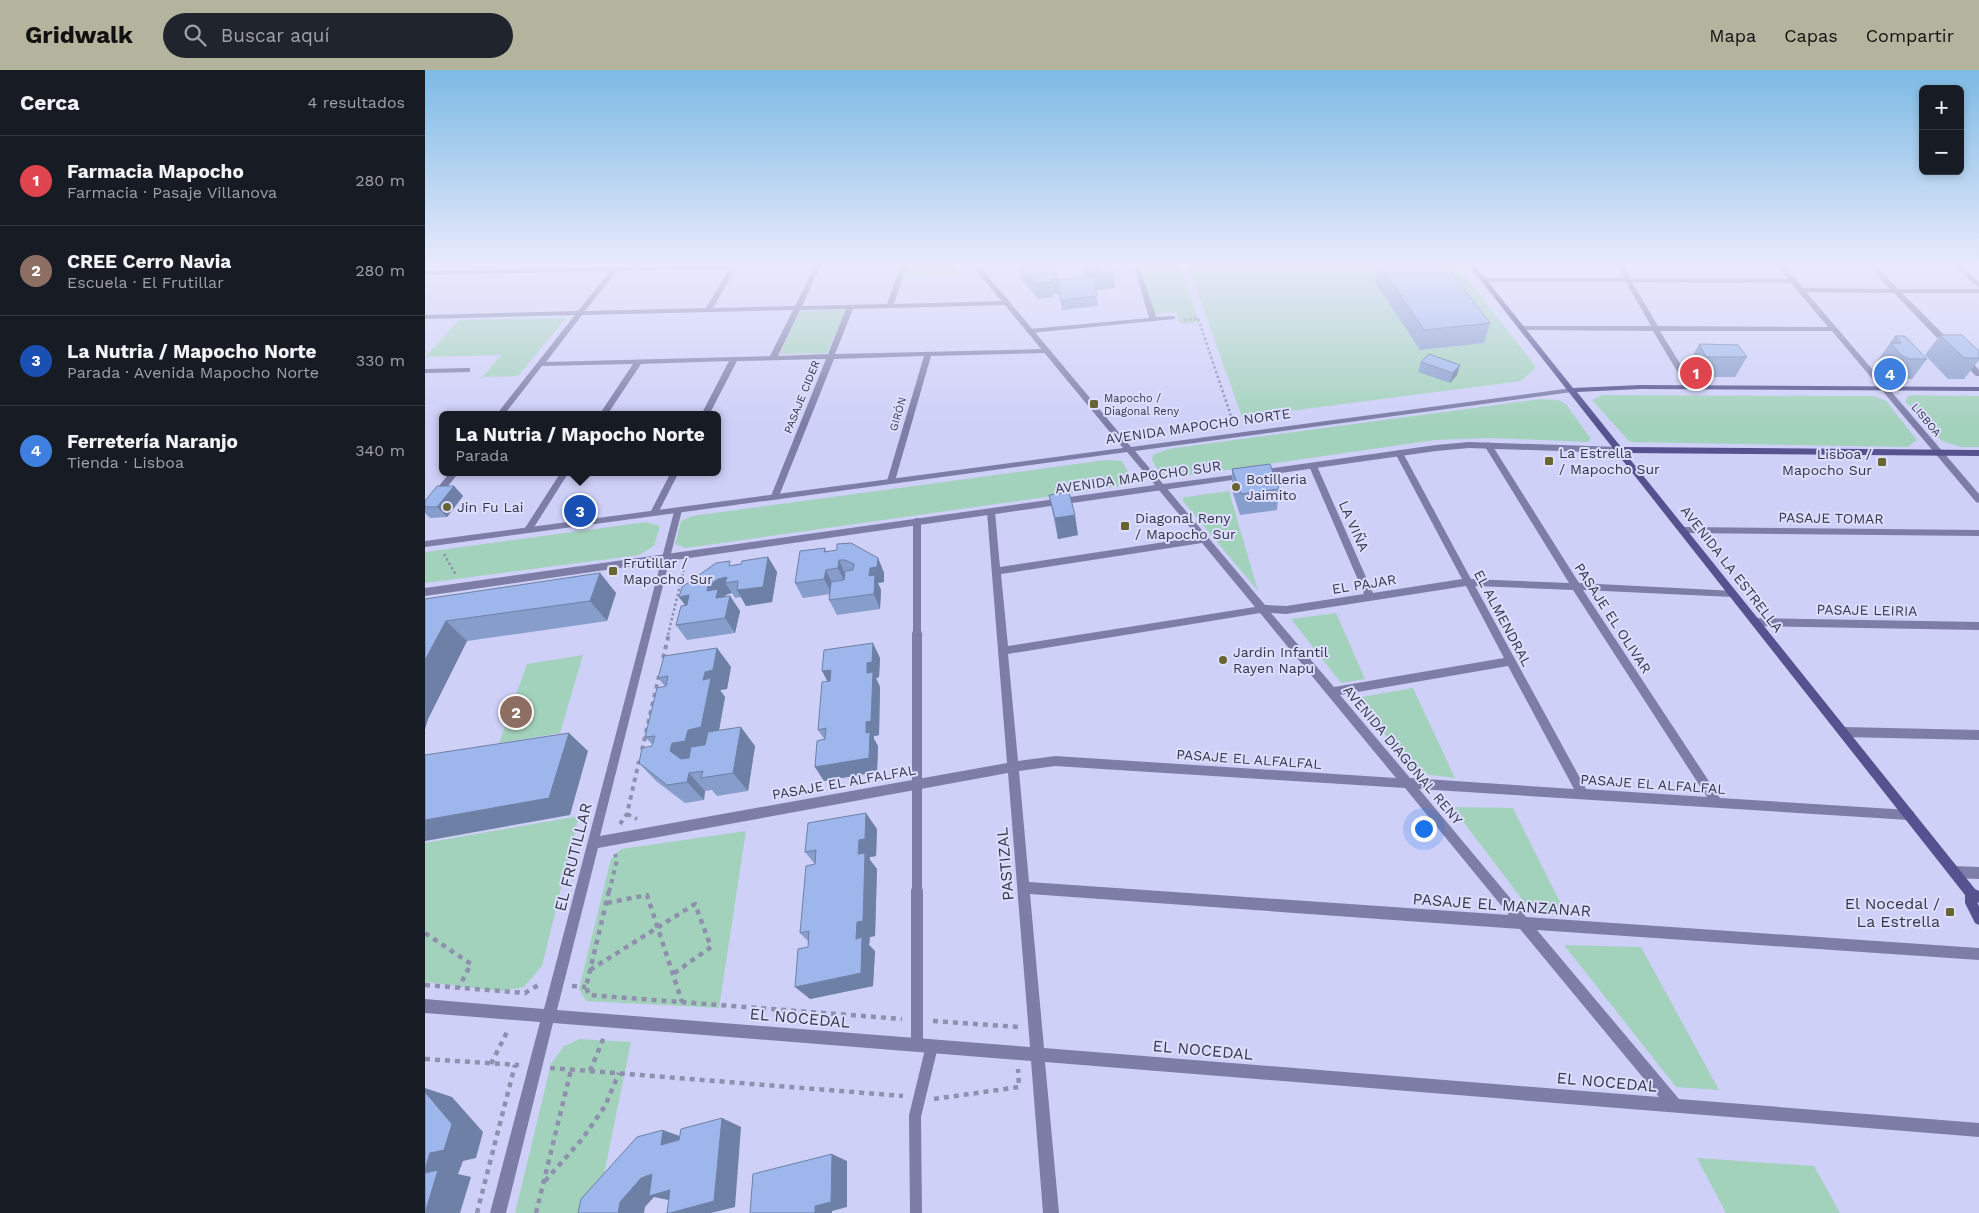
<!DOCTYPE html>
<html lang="es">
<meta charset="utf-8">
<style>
:root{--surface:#171b24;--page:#20242c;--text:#f1f3f6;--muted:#9ea1a6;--line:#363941;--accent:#b4b39e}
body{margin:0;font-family:"Work Sans",sans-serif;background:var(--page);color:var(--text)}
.controls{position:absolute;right:15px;top:15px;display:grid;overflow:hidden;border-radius:8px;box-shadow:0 2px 8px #0003}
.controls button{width:45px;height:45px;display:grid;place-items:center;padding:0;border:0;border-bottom:1px solid var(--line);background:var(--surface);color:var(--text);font:25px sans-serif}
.you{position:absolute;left:998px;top:758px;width:18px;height:18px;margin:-12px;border:4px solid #fff;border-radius:50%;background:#1a73e8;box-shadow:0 0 0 8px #1a73e833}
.badge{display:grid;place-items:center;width:32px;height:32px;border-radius:50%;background:var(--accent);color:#fff;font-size:16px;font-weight:700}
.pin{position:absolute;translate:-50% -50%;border:2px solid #fff;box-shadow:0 1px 5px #0006}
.popup{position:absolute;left:14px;top:341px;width:282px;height:65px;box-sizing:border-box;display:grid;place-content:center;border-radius:8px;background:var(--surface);filter:drop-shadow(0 1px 4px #0005);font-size:16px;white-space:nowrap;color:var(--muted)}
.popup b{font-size:19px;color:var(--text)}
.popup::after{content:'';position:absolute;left:50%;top:100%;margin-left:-10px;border:10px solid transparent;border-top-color:var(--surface)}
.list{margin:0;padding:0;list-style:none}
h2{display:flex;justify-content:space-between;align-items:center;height:65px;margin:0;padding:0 20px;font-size:21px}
h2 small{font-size:16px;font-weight:400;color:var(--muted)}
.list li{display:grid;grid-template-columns:32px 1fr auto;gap:15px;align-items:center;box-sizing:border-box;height:90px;padding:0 20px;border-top:1px solid var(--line)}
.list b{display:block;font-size:19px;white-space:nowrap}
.list p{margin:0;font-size:16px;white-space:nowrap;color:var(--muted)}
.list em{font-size:16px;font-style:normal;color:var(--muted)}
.icon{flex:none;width:28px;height:28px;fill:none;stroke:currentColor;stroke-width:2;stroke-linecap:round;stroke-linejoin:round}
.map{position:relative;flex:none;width:1554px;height:1143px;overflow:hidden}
header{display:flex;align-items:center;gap:30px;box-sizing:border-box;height:70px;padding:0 25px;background:var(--accent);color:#111}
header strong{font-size:24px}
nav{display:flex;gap:28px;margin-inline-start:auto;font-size:18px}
.search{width:350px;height:45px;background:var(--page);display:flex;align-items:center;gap:12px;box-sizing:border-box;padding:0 18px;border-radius:28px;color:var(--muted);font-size:19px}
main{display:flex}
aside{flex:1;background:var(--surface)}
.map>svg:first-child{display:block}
</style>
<header>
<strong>Gridwalk</strong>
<div class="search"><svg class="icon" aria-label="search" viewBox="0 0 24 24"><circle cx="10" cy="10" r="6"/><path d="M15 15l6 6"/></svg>Buscar aquí</div>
<nav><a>Mapa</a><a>Capas</a><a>Compartir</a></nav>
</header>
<main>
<aside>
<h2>Cerca<small>4 resultados</small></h2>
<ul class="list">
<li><span class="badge" style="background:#e0444e">1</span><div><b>Farmacia Mapocho</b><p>Farmacia · Pasaje Villanova</p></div><em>280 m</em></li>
<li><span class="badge" style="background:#8d6e63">2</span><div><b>CREE Cerro Navia</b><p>Escuela · El Frutillar</p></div><em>280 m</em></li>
<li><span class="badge" style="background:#1a4fb4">3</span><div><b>La Nutria / Mapocho Norte</b><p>Parada · Avenida Mapocho Norte</p></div><em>330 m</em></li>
<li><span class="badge" style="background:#3f7fe0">4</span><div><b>Ferretería Naranjo</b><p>Tienda · Lisboa</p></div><em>340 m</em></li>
</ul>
</aside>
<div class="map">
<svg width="1554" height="1143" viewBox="0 0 1554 1143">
<rect width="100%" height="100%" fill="#cfd0f8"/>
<!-- green -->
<g fill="#a3d2bc">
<polygon points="484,193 527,193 536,206 479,207"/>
<polygon points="755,193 774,252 755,254 751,242 729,244 717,196"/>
<polygon points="762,193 1030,193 1111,297 1096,311 817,347"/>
<polygon points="421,240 402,283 355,284 375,241"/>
<polygon points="141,248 93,306 58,307 76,285 0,287 34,250"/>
<polygon points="1177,325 1449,326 1461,331 1492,370 1483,377 1205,372 1167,330"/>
<polygon points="1484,325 1554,326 1554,377 1536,377 1517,371 1480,331"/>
<polygon points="1116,329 1133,330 1141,334 1166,369 1163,372 1066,368 1010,370 752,407 735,404 727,390 728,385 743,379"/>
<polygon points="681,390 697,391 707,410 698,416 261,478 250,474 256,451 267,446"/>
<polygon points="804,421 833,521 757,430 760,427"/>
<polygon points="221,452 235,456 229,476 214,485 0,513 0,482"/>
<polygon points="911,543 940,609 916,613 866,549"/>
<polygon points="158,585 135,663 74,673 102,594"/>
<polygon points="988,618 1030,708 990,703 931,628"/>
<polygon points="1027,737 1088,738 1142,846 1106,841"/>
<polygon points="154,746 117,896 99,917 75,921 0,912 0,773"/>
<polygon points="321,761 294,938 161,931 154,919 186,789 196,779"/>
<polygon points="1139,875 1216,877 1294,1020 1251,1017"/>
<polygon points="155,969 206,972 171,1143 90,1143 126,994 139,976"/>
<polygon points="1272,1088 1389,1096 1415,1143 1301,1143"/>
</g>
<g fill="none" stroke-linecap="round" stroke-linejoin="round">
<!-- path-far2 -->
<g stroke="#8f90ae" stroke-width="2.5" stroke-dasharray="2.5 2.5" stroke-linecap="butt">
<polyline points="759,250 773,248 809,355"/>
<polyline points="19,484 31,505"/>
<polyline points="243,565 259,499"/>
</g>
<!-- path-far1 -->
<g stroke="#8f90ae" stroke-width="4" stroke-dasharray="4.5 4.5" stroke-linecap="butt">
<polyline points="238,588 244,564"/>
<polyline points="217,680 234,606"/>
<polyline points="202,744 212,749"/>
<polyline points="195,754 202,744 214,691"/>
<polyline points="184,822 192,790 190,784"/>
</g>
<!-- path -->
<g stroke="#8f90ae" stroke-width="4.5" stroke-dasharray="5 5" stroke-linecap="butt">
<polyline points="184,821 161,917 164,925 477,949"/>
<polyline points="182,833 222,825 257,932"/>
<polyline points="0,863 46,894 34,917"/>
<polyline points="165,900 270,834 286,877 248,904"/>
<polyline points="0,915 100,923 115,914"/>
<polyline points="147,916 161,917"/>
<polyline points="508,951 594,957"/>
<polyline points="0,989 94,995"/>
<polyline points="66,994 83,960"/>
<polyline points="125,998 165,1001 179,967"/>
<polyline points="165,1001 478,1026"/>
<polyline points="509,1029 594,1017 593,999"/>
<polyline points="120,1111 158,1068 180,1036 194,1003"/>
<polyline points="52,1143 90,995"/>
<polyline points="111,1143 146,1000"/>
</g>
<!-- service-far2 -->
<polyline stroke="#7d7da7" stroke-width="8" points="492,452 492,565"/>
<!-- service-far1 -->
<polyline stroke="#7d7da7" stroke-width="10" points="492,564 492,822"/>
<!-- service -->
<g stroke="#7d7da7" stroke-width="12">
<polyline points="492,821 492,975"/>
<polyline points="491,1143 490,1046 507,976"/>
</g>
<!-- minor -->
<g fill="#7d7da7" fill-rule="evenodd">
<path d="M308,193H314L288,238L370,236L391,193H397L377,236L462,234L477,193H483L469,234L581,231L584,233L581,235L428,239L410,284L622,279L626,281L622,283L506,286L470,411L466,414L462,411L499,286L409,289L354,426L350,429L346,426L401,289L312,291L284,345H276L304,291L216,294L182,345H174L208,294L117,296L79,345H71L150,245L0,249V245L153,241L185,201L0,205V201L188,197L192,194L195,197ZM305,198L281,238L160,241L192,201ZM421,239L403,284L353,286L375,240ZM368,240L345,286L121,292L157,245Z"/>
<polygon points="708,193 714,193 731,247 748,246 750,247 750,249 605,263 601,261 605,259 724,248"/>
<path d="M1192,193H1198L1206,209H1363L1350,193H1357L1378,218L1465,219L1441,193H1448L1473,219H1554V223H1477L1526,272L1527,274L1523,276H1520L1469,223L1381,222L1554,424V433L1551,432L1407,261H1235L1270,318L1266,320L1262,318L1228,261L1097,260L1094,258L1097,256H1226L1201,212H1059L1056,210L1059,208H1199ZM1207,212L1366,213L1403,257L1233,256Z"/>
<polygon points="1526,193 1533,193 1554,212 1554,218"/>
<polygon points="1536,287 1542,287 1554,300 1554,306 1551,306 1536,291"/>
<polygon points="42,298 45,298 45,302 0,303 0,299"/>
<path d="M1063,372L1067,375L1154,513L1310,521L1312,523L1307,527L1158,520L1295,728L1484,740L1488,741L1490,745L1488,749L1484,750L994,719L1101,847L1554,878V890L1112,860L1254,1029L1554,1053V1067L620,992L634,1143H618L606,991L128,953L81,1143H65L115,952L0,943V929L119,939L250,438H256L257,440L175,766L582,693L562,442L566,439L570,442L575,497L773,467L733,419V415H739L840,535L861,536L939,524L884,396L888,393L892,396L948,523L1037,509L970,383L974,380L978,383L1046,509L1144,513L1059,375ZM777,473L830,537L583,576L576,504ZM1041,516L1079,588L909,617L846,543L861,544ZM1050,516L1148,520L1282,727L1161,719ZM835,543L971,708L630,686L593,691L583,584ZM1083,596L1149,719L985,708L915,625ZM630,696L980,718L1084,845L604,812L594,701ZM583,703L605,977L132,940L173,778ZM605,824L1095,859L1234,1027L619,978Z"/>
<polygon points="25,402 34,402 3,442 0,443 0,434"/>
<polygon points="136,402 144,402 106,462 100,462 99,460 100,458"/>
<polygon points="246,402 254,402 232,445 226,445 225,443"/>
<polygon points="1258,457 1554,460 1554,466 1258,463 1254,460"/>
<polygon points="1330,548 1554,552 1554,560 1330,556 1325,552"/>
<polygon points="1418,657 1554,660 1554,670 1418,667 1414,665 1413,662 1414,659"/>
<polygon points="1529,796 1554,797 1554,809 1529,808 1525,806 1523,802 1525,798"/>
</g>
<!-- tertiary -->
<g fill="#7d7da7" fill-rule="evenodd">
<polygon points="545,193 552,193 706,377 1147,318 1151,320 1147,322 710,381 738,414 824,403 825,405 821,408 0,526 0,518 730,415 702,382 0,477 0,471 698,378"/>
<polygon points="1044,372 1194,377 1198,380 1194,383 1044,378 1011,381 835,406 831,403 835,400 1011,375"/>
</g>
<!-- secondary -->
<polygon fill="#55528f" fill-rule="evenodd" points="1042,193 1048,193 1148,318 1215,315 1554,317 1554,321 1215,319 1152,322 1196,377 1554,380 1554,386 1200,383 1550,819 1554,821 1554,833 1552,832 1554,836 1554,855 1550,853 1540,833 1540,825"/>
</g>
<!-- wall -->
<g fill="#879dcb">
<polygon points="599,193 652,193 630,195 632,210 659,208 656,193 687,193 689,203 690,218 671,220 673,236 637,240 634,221 634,224 629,224 629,227 613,229 596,209 594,195 599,194"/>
<polygon points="953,193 1019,193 1065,253 1059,273 995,280 950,212"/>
<polygon points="1515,265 1554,281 1554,290 1539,309 1523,309 1500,285"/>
<polygon points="1470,266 1502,289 1487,309 1469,309 1462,305 1451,293"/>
<polygon points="1274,274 1322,287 1310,307 1271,307 1263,295"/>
<polygon points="996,292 1035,295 1032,305 1025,313 993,302"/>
<polygon points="807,399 854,419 852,440 815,445 807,420"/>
<polygon points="29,416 38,426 22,447 5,448 0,443 0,431"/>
<polygon points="624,425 653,465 633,469"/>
<polygon points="400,478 401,481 453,488 459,503 459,512 453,513 456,520 455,539 412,545 404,530 405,524 378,528 370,513"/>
<polygon points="343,487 352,502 347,532 321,536 316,527 310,528 307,523 303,524 298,527 305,526 315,541 310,563 262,570 251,555 308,495 316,494"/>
<polygon points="175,503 191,523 182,551 42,571 3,649 0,659 0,529"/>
<polygon points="292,578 306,597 302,619 295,620 300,627 294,661 330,676 323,721 292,726 287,720 280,721 279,730 260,733 231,711 214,693 228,675 220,667 240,616 233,608"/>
<polygon points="455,588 454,607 451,608 455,617 454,665 449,666 449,669 453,676 452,702 399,711 390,697 400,670 393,660 403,611"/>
<polygon points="452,759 451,786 445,787 445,790 452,799 450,866 445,867 444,875 450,881 448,916 385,929 384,872 375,863 390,794 380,782"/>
</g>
<!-- shaded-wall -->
<g fill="#6e80a5">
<polygon points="1035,295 1032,305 1025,313 1028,303"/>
<polygon points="29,416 38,426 22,447 12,437"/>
<polygon points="650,445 653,465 633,469 630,448"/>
<polygon points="343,487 352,502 347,532 321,536 312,520"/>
<polygon points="453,488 459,503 459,512 453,513 456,520 455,539 449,524 444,506 445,498"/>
<polygon points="414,490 421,506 420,513 413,498"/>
<polygon points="401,500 408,515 407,524 399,509"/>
<polygon points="175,503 191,523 182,551 165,531"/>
<polygon points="302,507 300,513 307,523 303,524 298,527 305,526 315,541 310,563 282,521 283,516 293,509"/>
<polygon points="264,525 265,542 254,527"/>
<polygon points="21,551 42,571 3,649 0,659 0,590"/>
<polygon points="448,573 455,588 454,607 451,608 455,617 454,665 449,666 449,669 453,676 452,702 399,711 390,697 441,663 442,593"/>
<polygon points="292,578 306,597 302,619 295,620 300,627 291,676 261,699 245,681 247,673 263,660 278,610 280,602"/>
<polygon points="406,600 405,616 397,601"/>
<polygon points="316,657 330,676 323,721 308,703"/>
<polygon points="144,663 163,681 145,745 0,771 0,750"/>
<polygon points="264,703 280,721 279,730 262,712"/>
<polygon points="441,743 452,759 451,786 445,787 445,790 452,799 450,866 445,867 444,875 450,881 448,916 385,929 370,917 431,869 434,770"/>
<polygon points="0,1018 27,1027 58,1062 51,1088 38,1091 33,1104 46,1107 35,1143 0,1143"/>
<polygon points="297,1048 316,1057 310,1137 286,1143 245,1143"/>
<polygon points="238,1060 260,1068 236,1075"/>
<polygon points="407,1084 422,1091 422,1137 407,1141 407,1143 390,1143 390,1136"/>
<polygon points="227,1104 245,1120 248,1131 229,1127 220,1137 219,1143 193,1143 195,1132 216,1108"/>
</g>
<!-- building -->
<g fill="#9db7ec" stroke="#6e80a5">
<polygon points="600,193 630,193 632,209 627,209 627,212 611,214 594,195 600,194"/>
<polygon points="657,193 687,193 689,203 674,205 672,199 663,200 662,194 657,194"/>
<polygon points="954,193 1019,193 1065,253 999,260"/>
<polygon points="673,206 674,210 669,210 672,226 636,230 632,210"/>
<polygon points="1515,265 1537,265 1554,281 1554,288 1539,288"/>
<polygon points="1470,266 1480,266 1502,289 1484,289 1476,285 1466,273 1476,273"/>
<polygon points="1274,274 1313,275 1322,287 1281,287"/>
<polygon points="1004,284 1035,295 1028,303 996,292"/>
<polygon points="845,394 854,419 816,424 807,399"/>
<polygon points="12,416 29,416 12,437 0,437 0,431"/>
<polygon points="644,422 650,445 630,448 624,425"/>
<polygon points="426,473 453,488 452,497 445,498 444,506 450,505 449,524 404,530 406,512 419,510 420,501 428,500 429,494 420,490 414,490 413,498 401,500 399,509 370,513 375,481 400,478 399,482 412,480 412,474"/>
<polygon points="343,487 338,517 312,520 313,511 300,513 302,507 293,509 283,516 282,521 293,519 291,528 305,526 300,548 251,555 256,536 262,535 264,525 254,527 257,517 291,493 305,491 304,496 316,494 317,491"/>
<polygon points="175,503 165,531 21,551 0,590 0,529"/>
<polygon points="448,573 447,592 442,593 442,603 448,602 446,651 441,652 441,663 445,662 444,688 390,697 392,671 400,669 401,658 393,660 397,612 405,611 406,600 397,601 399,580"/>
<polygon points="292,578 288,600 280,602 278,610 286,608 276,657 263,660 260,671 247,673 245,681 256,689 264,688 266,677 280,675 283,662 316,657 308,703 276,708 278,701 264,703 262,712 242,715 214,693 217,678 227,676 230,666 220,667 232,618 241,616 243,606 233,608 239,586"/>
<polygon points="144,663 124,728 0,750 0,685"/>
<polygon points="441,743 440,769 434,770 433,784 440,783 438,851 432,852 431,869 437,867 436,903 370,917 373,879 383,877 384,861 375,863 381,796 390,794 391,780 380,782 383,753"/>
<polygon points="0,1022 27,1054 19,1080 5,1083 0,1099"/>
<polygon points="297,1048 289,1131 245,1143 242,1143 245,1120 224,1126 227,1104 216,1108 195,1132 193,1143 153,1143 156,1129 212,1067 238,1060 236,1075 254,1070 256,1059"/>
<polygon points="407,1084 406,1132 390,1136 390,1143 325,1143 328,1104"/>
<polygon points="13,1100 0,1143 0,1103"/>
</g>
<!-- sky -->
<linearGradient id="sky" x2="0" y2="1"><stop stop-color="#7cbae4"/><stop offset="0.55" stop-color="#e9eafc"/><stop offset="1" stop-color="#e9eafc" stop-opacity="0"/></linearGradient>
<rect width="1554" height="353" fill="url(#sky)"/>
<!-- markers -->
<g fill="#696532" stroke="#dddeff" stroke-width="2">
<rect x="664" y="329" width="10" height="10" rx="2.5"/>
<rect x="1119" y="386" width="10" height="10" rx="2.5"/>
<rect x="1452" y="387" width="10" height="10" rx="2.5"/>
<circle cx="811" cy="417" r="5"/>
<circle cx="22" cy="437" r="5"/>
<rect x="695" y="451" width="10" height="10" rx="2.5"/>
<rect x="183" y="496" width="10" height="10" rx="2.5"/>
<circle cx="798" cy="590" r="5"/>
<rect x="1520" y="837" width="10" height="10" rx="2.5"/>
</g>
<g text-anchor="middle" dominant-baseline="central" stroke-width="4" stroke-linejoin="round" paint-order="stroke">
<!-- far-street labels -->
<g font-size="11" fill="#353646" stroke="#dddeff">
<text transform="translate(377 327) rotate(-68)">PASAJE CIDER</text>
<text transform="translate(473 344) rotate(-74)">GIRÓN</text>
<text transform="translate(1501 350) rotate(50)">LISBOA</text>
</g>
<!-- far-poi labels -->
<g font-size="11" fill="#353646" stroke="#dddeff" text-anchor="start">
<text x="679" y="328">Mapocho /<tspan x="679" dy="13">Diagonal Reny</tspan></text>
</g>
<!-- street labels -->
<g font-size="14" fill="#353646" stroke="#dddeff">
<text transform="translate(773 356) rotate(-8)">AVENIDA MAPOCHO NORTE</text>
<text transform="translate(713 407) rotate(-8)">AVENIDA MAPOCHO SUR</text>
<text transform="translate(1406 448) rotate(1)">PASAJE TOMAR</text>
<text transform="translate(929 456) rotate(66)">LA VIÑA</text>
<text transform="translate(1307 499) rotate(52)">AVENIDA LA ESTRELLA</text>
<text transform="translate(939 514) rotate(-9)">EL PAJAR</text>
<text transform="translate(1442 540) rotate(1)">PASAJE LEIRIA</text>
<text transform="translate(1078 548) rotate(62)">EL ALMENDRAL</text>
<text transform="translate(1188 548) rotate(57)">PASAJE EL OLIVAR</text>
<text transform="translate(978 685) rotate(50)">AVENIDA DIAGONAL RENY</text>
<text transform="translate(824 689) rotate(4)">PASAJE EL ALFALFAL</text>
<text transform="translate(419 712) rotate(-10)">PASAJE EL ALFALFAL</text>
<text transform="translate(1228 714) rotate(4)">PASAJE EL ALFALFAL</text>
</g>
<!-- poi labels -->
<g font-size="14" fill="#353646" stroke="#dddeff" text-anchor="start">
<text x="1134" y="383">La Estrella<tspan x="1134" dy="16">/ Mapocho Sur</tspan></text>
<text x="1447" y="384" text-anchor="end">Lisboa /<tspan x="1447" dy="16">Mapocho Sur</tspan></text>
<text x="821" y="409">Botilleria<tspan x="821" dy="16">Jaimito</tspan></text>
<text x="32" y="437">Jin Fu Lai</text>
<text x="710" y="448">Diagonal Reny<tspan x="710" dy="16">/ Mapocho Sur</tspan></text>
<text x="198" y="493">Frutillar /<tspan x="198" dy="16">Mapocho Sur</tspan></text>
<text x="808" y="582">Jardin Infantil<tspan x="808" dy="16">Rayen Napu</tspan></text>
</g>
<!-- near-street labels -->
<g font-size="16" fill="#353646" stroke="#dddeff">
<text transform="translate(148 787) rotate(-76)">EL FRUTILLAR</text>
<text transform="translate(580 794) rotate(-95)">PASTIZAL</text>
<text transform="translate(1077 835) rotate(4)">PASAJE EL MANZANAR</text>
<text transform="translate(375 948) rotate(5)">EL NOCEDAL</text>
<text transform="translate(778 980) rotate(5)">EL NOCEDAL</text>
<text transform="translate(1182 1012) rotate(5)">EL NOCEDAL</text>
</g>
<!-- near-poi labels -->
<g font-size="16" fill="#353646" stroke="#dddeff" text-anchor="end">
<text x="1515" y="833">El Nocedal /<tspan x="1515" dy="18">La Estrella</tspan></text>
</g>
</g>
</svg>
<div class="controls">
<button>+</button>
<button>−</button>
</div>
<div class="you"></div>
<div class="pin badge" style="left:1271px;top:303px;background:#e0444e">1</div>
<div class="pin badge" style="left:91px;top:642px;background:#8d6e63">2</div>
<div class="pin badge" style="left:155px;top:441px;background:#1a4fb4">3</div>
<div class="popup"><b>La Nutria / Mapocho Norte</b>Parada</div>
<div class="pin badge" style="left:1465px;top:304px;background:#3f7fe0">4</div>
</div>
</main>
